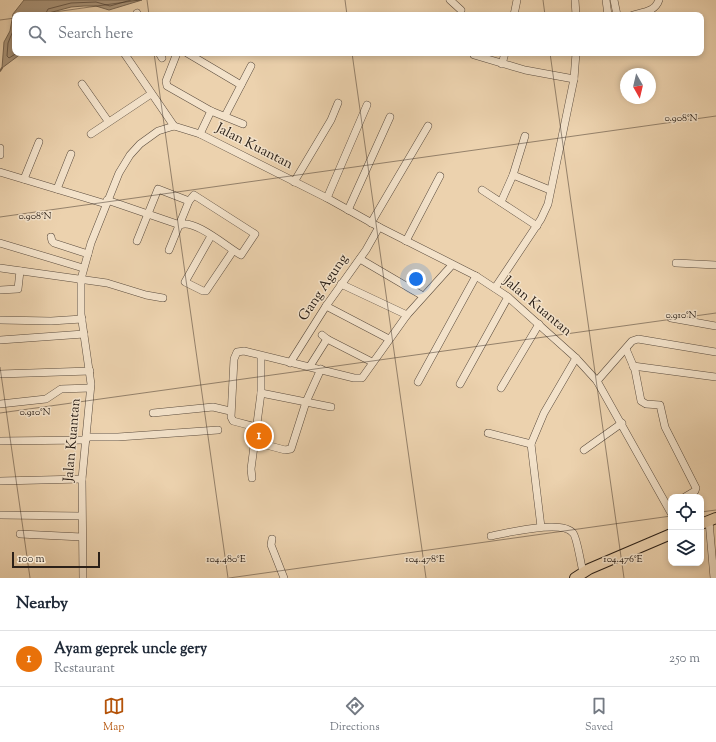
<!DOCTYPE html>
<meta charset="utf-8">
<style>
:root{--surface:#fff;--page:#f6f6f7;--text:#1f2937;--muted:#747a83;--line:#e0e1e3;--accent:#b45309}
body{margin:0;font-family:"Sorts Mill Goudy",serif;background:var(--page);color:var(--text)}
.controls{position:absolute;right:12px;bottom:12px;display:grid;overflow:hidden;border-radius:8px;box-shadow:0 2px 6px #0003}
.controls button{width:36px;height:36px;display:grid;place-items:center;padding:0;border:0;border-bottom:1px solid var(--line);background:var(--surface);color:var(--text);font:20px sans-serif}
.compass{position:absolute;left:620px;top:68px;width:36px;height:36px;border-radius:50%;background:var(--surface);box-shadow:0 2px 6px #0003;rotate:172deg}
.scale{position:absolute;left:12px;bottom:10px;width:88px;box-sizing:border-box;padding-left:4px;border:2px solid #2b2018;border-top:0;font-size:11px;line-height:14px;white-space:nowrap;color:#2b2018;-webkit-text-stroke:3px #f3e2ca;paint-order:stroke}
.you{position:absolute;left:416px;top:279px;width:14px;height:14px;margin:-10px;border:3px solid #fff;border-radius:50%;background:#1a73e8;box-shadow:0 0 0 6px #1a73e833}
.badge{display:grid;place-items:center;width:26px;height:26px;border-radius:50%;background:var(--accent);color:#fff;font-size:13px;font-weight:700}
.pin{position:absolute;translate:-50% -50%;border:2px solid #fff;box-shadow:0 1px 4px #0006}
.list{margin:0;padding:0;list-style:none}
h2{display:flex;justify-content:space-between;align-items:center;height:52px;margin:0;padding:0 16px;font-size:17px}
h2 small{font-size:13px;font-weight:400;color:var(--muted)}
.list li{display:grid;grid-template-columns:26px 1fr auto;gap:12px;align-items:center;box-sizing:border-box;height:56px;padding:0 16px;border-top:1px solid var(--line)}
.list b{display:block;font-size:15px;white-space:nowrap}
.list p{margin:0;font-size:13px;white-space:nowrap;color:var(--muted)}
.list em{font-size:13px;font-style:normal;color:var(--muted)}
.icon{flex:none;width:22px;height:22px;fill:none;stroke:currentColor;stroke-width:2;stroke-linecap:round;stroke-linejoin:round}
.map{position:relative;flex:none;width:716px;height:578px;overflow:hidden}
.search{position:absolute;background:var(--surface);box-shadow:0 2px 6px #0003;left:12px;right:12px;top:12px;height:44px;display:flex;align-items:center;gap:10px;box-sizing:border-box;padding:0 14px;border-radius:8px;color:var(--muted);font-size:15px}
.sheet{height:108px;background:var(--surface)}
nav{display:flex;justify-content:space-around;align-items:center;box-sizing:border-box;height:56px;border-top:1px solid var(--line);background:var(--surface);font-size:11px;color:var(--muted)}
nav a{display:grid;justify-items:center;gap:2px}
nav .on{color:var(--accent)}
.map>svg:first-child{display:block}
</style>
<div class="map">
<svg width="716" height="578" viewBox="0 0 716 578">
<rect width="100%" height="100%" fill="#ecd2ae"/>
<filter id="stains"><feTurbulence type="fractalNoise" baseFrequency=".005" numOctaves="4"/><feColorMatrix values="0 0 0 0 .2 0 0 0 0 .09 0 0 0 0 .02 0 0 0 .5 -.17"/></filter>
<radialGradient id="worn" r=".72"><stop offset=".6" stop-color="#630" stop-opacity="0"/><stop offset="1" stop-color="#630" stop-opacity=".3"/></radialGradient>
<!-- water -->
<polygon fill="#aa957b" stroke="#776653" points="24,0 142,0 109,10 96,6 84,6 71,7 41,15 15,15 15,53 22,53 2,68 4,42 10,31 13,14"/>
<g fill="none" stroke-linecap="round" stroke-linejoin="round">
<!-- shore -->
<g stroke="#6a5a4a" stroke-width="1">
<polyline points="45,15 48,9 71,3 96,2 110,6 131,0"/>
<polyline points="15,26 8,43 7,56 9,58 17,53"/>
</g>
<!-- stream -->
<polyline stroke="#776653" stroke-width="2" points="0,71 2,68"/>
<defs>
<g id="minor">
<polyline points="450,0 461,10"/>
<polyline points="575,0 576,15"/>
<polyline points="606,0 608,15"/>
<polyline points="614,0 617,15"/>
<polyline points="137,13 138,15"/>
<polyline points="514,15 517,0"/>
<path d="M633,15C643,12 655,12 659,0"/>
<polyline points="124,53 174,126"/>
<polyline points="159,53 162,58"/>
<polyline points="177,53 166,81 167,86 211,111 243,124"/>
<polyline points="187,53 241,85"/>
<polyline points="474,55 525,70 574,79"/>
<polyline points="502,64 505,53"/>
<polyline points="82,84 108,121"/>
<polyline points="225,116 251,66"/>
<polyline points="91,134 151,94"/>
<polyline points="200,134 211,111"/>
<polyline points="0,148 0,155"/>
<polyline points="0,172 106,204"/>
<polyline points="513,175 550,190"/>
<polyline points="24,179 39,142"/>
<polyline points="294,182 331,120 338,103"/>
<polyline points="57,189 71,154"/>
<polyline points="482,190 537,226"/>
<polyline points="327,198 367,105"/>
<polyline points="107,200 180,225"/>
<polyline points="501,202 513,175 525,136"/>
<polyline points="348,210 390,117"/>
<polyline points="371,223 428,126"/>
<polyline points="211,236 185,282 203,291 206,291 233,251"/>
<polyline points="51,237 52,241 54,243 88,254"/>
<polyline points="137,241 158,189 189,201"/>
<polyline points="406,241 440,176"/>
<polyline points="0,243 83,268"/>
<path d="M169,250L189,201L194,195L255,234L241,255C228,248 194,218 180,225"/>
<polyline points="360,259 423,296"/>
<polyline points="676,263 716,265"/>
<polyline points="0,268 107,283 146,295 163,298"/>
<polyline points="341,284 407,315"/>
<polyline points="495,288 541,219 548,204 574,79 576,53"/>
<polyline points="0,290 18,289 20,271"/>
<polyline points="326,306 389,339"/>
<polyline points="671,318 716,326"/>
<polyline points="0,320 51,321 82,319"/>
<polyline points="322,335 327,339 372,362"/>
<polyline points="0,340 84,334"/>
<polyline points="626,349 635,370 641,401 646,404 660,405 665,427 696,488 695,491 685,497"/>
<polyline points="290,363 326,306 366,250 379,227"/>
<polyline points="310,366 327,339"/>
<polyline points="633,366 716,377"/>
<polyline points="0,374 90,371"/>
<polyline points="597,381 632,341 638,339 716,352"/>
<polyline points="418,382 476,276"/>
<polyline points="460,384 508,297"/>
<polyline points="501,388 539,324"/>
<polyline points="261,393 331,407"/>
<polyline points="0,404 46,399 61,389 90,388"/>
<polyline points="153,413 213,407 230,411"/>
<polyline points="256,427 233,421 231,417 234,359 237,352 244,351 354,378 362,378 407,315 452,265"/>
<polyline points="488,433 531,444"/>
<polyline points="86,437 118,437 218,430"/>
<polyline points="0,441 86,440"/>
<polyline points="255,442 285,450 291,449 306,402 321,369"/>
<polyline points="584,450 622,423"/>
<polyline points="252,478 251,469 261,393 261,356"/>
<polyline points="0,481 82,479"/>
<polyline points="0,515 81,516"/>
<polyline points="709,521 714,578"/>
<polyline points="541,527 531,444 544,413 576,358"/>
<polyline points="20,534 82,537"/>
<path d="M491,536C507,533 562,519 573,533C577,537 581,565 583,572"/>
<polyline points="272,539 271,545 284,578"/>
<polyline points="83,578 82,479 91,384 81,314 81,279 91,243 119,173 130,155 140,144 158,131 174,126 200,134 327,198 379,227 476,276 508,297 576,358 597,381 671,513"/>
</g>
<g id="highway">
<polyline points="701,524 716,518"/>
<polyline points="575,578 589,569 671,534"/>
</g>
</defs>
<!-- minor casing -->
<use href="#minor" stroke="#5b4c3e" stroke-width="8"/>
<!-- highway casing -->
<use href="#highway" stroke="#2b2018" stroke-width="12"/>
<!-- minor -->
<use href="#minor" stroke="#f3e2ca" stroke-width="7"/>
<!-- highway -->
<use href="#highway" stroke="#ecd2ae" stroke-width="10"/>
</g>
<!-- ticks -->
<path fill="none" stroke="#2b2018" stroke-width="1" stroke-opacity="0.45" d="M147,0L149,15M345,0L347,15M543,0L545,15M33,15L140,0M0,20L15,18M154,53L228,578M352,53L426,578M550,53L624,578M0,217L716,116M0,367L30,578M0,413L716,313M701,512L716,510M229,578L671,516"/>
<g text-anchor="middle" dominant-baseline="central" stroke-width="3" stroke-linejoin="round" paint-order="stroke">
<!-- street labels -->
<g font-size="14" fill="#2b2018" stroke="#f3e2ca">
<text transform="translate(254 147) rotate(27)">Jalan Kuantan</text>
<text transform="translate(324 288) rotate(-56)">Gang Agung</text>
<text transform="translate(537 307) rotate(40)">Jalan Kuantan</text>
<text transform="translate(73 440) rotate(-85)">Jalan Kuantan</text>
</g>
</g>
<g font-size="10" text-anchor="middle" fill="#2b2018" stroke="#f3e2ca" stroke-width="3" stroke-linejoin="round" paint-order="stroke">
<text x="681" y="121">0.908°N</text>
<text x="35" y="219">0.908°N</text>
<text x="681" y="318">0.910°N</text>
<text x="35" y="415">0.910°N</text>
<text x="226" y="562">104.480°E</text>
<text x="425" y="562">104.478°E</text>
<text x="623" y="562">104.476°E</text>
</g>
<rect width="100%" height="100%" filter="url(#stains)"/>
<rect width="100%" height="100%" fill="url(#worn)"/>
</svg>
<div class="controls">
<button><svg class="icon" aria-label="locate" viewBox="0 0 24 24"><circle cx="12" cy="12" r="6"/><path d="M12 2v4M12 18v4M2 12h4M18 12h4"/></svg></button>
<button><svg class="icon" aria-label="layers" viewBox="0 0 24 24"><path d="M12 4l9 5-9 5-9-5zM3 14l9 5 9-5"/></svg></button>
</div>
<svg class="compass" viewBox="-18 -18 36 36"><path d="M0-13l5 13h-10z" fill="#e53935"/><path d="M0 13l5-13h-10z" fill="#747a83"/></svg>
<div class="scale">100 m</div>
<div class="you"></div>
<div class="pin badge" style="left:259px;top:436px;background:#e8710a">1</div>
<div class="search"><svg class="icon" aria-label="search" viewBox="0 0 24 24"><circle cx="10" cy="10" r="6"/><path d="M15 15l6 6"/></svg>Search here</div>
</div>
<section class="sheet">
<h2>Nearby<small></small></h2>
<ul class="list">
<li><span class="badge" style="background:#e8710a">1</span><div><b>Ayam geprek uncle gery</b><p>Restaurant</p></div><em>250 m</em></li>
</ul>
</section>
<nav>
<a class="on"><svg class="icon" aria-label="map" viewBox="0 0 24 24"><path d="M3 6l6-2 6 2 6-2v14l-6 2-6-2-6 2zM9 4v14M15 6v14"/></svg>Map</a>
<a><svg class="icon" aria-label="directions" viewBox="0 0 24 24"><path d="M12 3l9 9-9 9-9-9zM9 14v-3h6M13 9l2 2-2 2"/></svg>Directions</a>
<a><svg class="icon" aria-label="saved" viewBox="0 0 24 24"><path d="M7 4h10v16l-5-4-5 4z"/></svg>Saved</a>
</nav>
